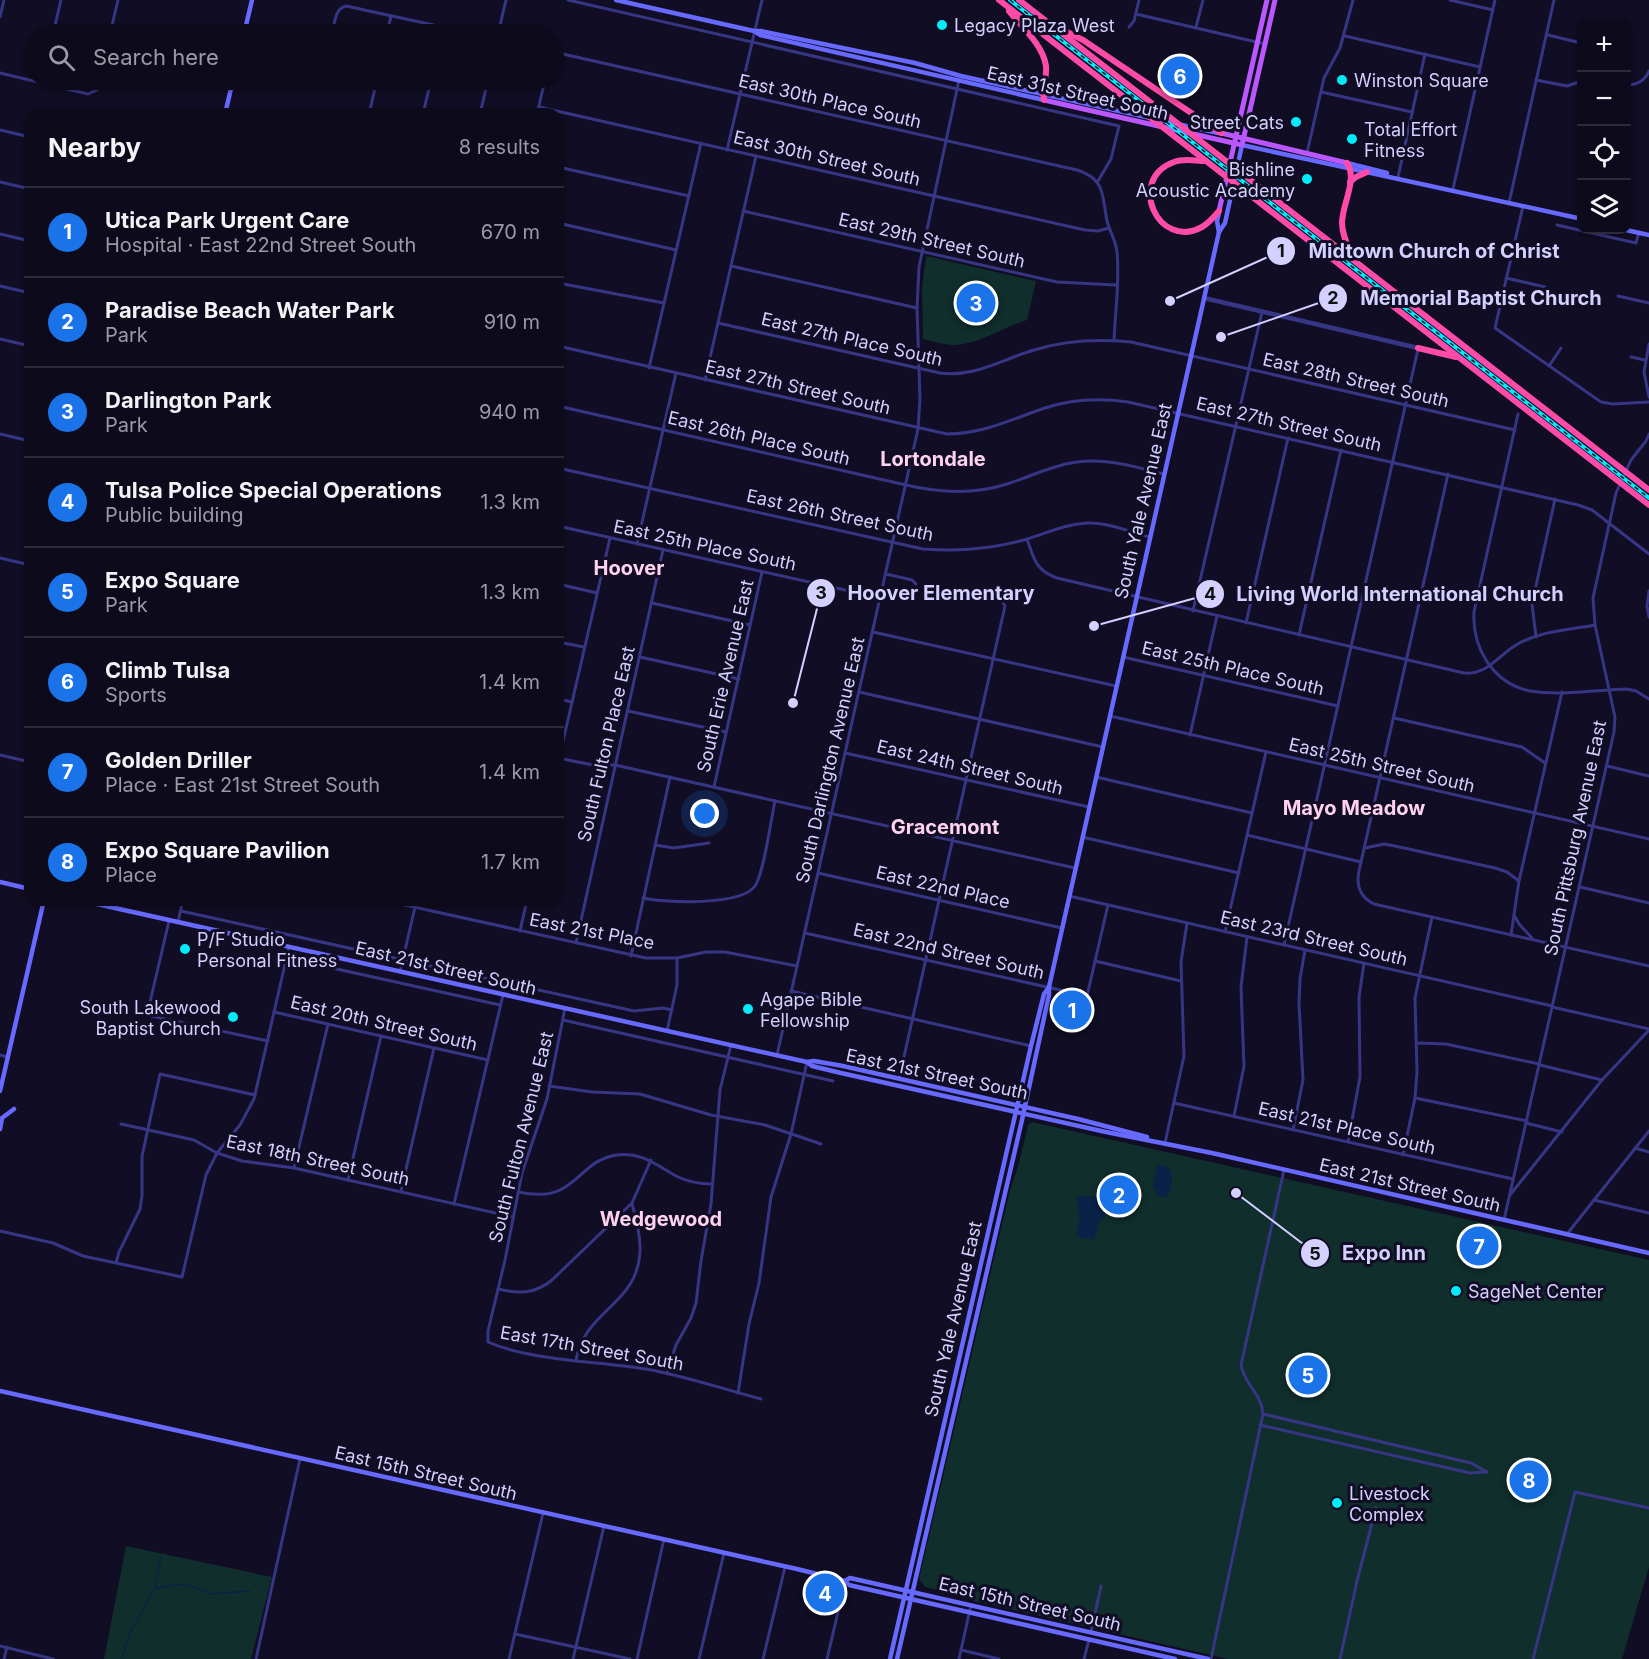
<!DOCTYPE html>
<meta charset="utf-8">
<style>
:root{--surface:#0c0a1b;--page:#1a1828;--text:#f1f3f6;--muted:#9a9aa3;--line:#2c2b3a;--accent:#1a73e8}
body{margin:0;font-family:Inter,sans-serif;background:var(--page);color:var(--text)}
.controls{position:absolute;right:18px;top:18px;display:grid;overflow:hidden;border-radius:12px;box-shadow:0 2px 4px #0004}
.controls button{width:54px;height:54px;display:grid;place-items:center;padding:0;border:0;border-bottom:2px solid var(--line);background:var(--surface);color:var(--text);font:30px sans-serif}
.you{position:absolute;left:705px;top:814px;width:21px;height:21px;margin:-15px;border:4px solid #fff;border-radius:50%;background:#1a73e8;box-shadow:0 0 0 9px #1a73e833}
.badge{display:grid;place-items:center;width:39px;height:39px;border-radius:50%;background:var(--accent);color:#fff;font-size:20px;font-weight:700}
.pin{position:absolute;translate:-50% -50%;border:3px solid #fff;box-shadow:0 2px 6px #0006}
.list{margin:0;padding:0;list-style:none}
h2{display:flex;justify-content:space-between;align-items:center;height:78px;margin:0;padding:0 24px;font-size:26px}
h2 small{font-size:20px;font-weight:400;color:var(--muted)}
.list li{display:grid;grid-template-columns:39px 1fr auto;gap:18px;align-items:center;box-sizing:border-box;height:90px;padding:0 24px;border-top:2px solid var(--line)}
.list b{display:block;font-size:22px;white-space:nowrap}
.list p{margin:0;font-size:20px;white-space:nowrap;color:var(--muted)}
.list em{font-size:20px;font-style:normal;color:var(--muted)}
.icon{flex:none;width:33px;height:33px;fill:none;stroke:currentColor;stroke-width:2;stroke-linecap:round;stroke-linejoin:round}
.map{position:relative;flex:none;width:1649px;height:1659px;overflow:hidden}
.search{position:absolute;background:var(--surface);box-shadow:0 2px 4px #0004;left:24px;top:24px;width:540px;height:66px;display:flex;align-items:center;gap:15px;box-sizing:border-box;padding:0 21px;border-radius:33px;color:var(--muted);font-size:22px}
.panel{position:absolute;background:var(--surface);box-shadow:0 2px 4px #0004;left:24px;top:108px;width:540px;height:798px;border-radius:18px}
.map>svg:first-child{display:block}
</style>
<div class="map">
<svg width="1649" height="1659" viewBox="0 0 1649 1659">
<rect width="100%" height="100%" fill="#100d24"/>
<!-- green -->
<g fill="#102e2c">
<path d="M926,256L1036,281L1027,320C1003,327 977,346 951,345C941,344 932,341 923,339L922,287Z"/>
<polygon points="1032,1122 1649,1260 1649,1567 1622,1659 1228,1659 974,1601 957,1595 925,1587 919,1579 1010,1190 1018,1167 1028,1125"/>
<polygon points="126,1546 272,1577 251,1659 104,1659"/>
</g>
<!-- water -->
<g fill="#092247">
<path d="M1157,1165L1168,1167C1174,1176 1173,1191 1165,1198L1158,1196L1153,1186Z"/>
<polygon points="1090,1196 1100,1198 1111,1205 1099,1223 1094,1240 1076,1236 1080,1218 1076,1197"/>
</g>
<g fill="none" stroke-linecap="round" stroke-linejoin="round">
<!-- stream -->
<g stroke="#092247" stroke-width="1.5">
<polyline points="156,1588 181,1584 195,1587 211,1594 250,1591"/>
<polyline points="122,1658 130,1633 155,1588 161,1557"/>
</g>
<!-- minor -->
<g stroke="#363685" stroke-width="3">
<polyline points="568,0 1119,126 1111,159 1098,181"/>
<polyline points="1450,0 1493,10"/>
<polyline points="1136,14 1265,44"/>
<polyline points="0,17 4,0"/>
<polyline points="1129,27 1134,21 1139,0"/>
<polyline points="1196,27 1203,0"/>
<polyline points="53,34 61,0"/>
<polyline points="110,34 118,0"/>
<path d="M332,34C335,24 334,9 346,6L475,34"/>
<polyline points="387,34 391,16"/>
<polyline points="498,34 506,0"/>
<polyline points="1548,35 1577,42"/>
<polyline points="1345,36 1480,67"/>
<path d="M554,52L1077,170C1106,179 1102,196 1107,221C1110,232 1116,241 1117,252C1120,281 1115,312 1114,341"/>
<polyline points="0,73 88,94 97,90 100,80"/>
<polyline points="267,80 292,84 308,80"/>
<polyline points="1536,80 1567,86 1582,81"/>
<path d="M1626,85C1636,85 1645,81 1649,71"/>
<polyline points="1321,92 1412,112"/>
<polyline points="539,107 1085,230 1098,231 1109,228"/>
<polyline points="369,114 377,80"/>
<polyline points="423,114 431,80"/>
<polyline points="480,114 488,80"/>
<polyline points="537,114 545,80"/>
<polyline points="0,130 30,137"/>
<polyline points="727,150 762,0"/>
<polyline points="1307,153 1324,78 1340,48 1353,0"/>
<polyline points="558,167 689,196"/>
<polyline points="1398,177 1425,54"/>
<polyline points="0,182 30,189"/>
<polyline points="1453,189 1495,0"/>
<path d="M1509,203C1524,135 1539,67 1554,0"/>
<polyline points="1523,206 1495,328 1601,402 1613,404 1649,402"/>
<polyline points="743,211 1057,282 1116,285"/>
<polyline points="558,223 676,250"/>
<polyline points="1557,225 1636,243 1639,232"/>
<polyline points="0,234 30,241"/>
<polyline points="731,266 917,308"/>
<polyline points="1506,278 1545,287"/>
<polyline points="558,283 664,303"/>
<polyline points="0,286 30,293"/>
<polyline points="1618,296 1649,303"/>
<path d="M718,323L940,373C974,378 1003,359 1034,350C1066,340 1099,339 1131,342L1515,430"/>
<polyline points="0,339 30,346"/>
<polyline points="1649,344 1644,372 1649,397"/>
<path d="M558,346L947,434C983,434 1012,419 1045,408C1072,399 1101,398 1128,402L1578,505L1592,510L1649,554"/>
<polyline points="1631,357 1645,360"/>
<polyline points="1549,366 1561,348"/>
<polyline points="649,368 701,143"/>
<polyline points="705,380 756,156"/>
<path d="M558,406L906,485C940,493 973,495 1007,484C1030,477 1052,465 1077,462C1107,458 1136,467 1164,474"/>
<path d="M1518,414L1474,612C1472,647 1492,683 1530,691C1561,696 1596,690 1627,689L1636,691L1649,699"/>
<polyline points="0,434 30,441"/>
<path d="M558,468L923,549C958,552 991,549 1024,540C1045,534 1064,524 1087,523C1108,522 1129,532 1150,537"/>
<path d="M1448,474L1359,871C1356,885 1360,897 1374,904L1649,966"/>
<polyline points="558,526 881,598"/>
<path d="M1027,539C1034,559 1036,571 1057,578L1464,673C1487,675 1498,656 1516,645C1539,631 1570,630 1595,625"/>
<polyline points="637,544 676,373"/>
<polyline points="0,558 30,565"/>
<polyline points="886,574 912,580 916,584"/>
<polyline points="558,584 597,593"/>
<polyline points="1649,591 1647,606 1649,617"/>
<polyline points="652,603 750,625"/>
<polyline points="1193,611 1262,312"/>
<polyline points="1246,623 1288,438"/>
<polyline points="873,632 1116,686"/>
<polyline points="1299,635 1341,450"/>
<polyline points="1536,637 1532,604 1555,499"/>
<polyline points="558,642 584,647"/>
<polyline points="640,657 739,679"/>
<polyline points="1123,657 1338,706"/>
<polyline points="859,692 1103,747"/>
<polyline points="558,699 572,702"/>
<polyline points="628,711 726,732"/>
<polyline points="1110,716 1649,839"/>
<polyline points="1394,718 1522,747 1545,763"/>
<polyline points="1190,735 1217,616"/>
<polyline points="845,753 1089,807"/>
<polyline points="0,755 30,762"/>
<polyline points="558,758 593,765 615,765 1075,868"/>
<polyline points="558,763 610,538"/>
<polyline points="1607,766 1649,776"/>
<polyline points="1096,777 1252,813"/>
<polyline points="714,787 762,572"/>
<polyline points="1247,835 1361,862"/>
<polyline points="1082,837 1239,873"/>
<polyline points="655,845 674,848 709,843"/>
<polyline points="1365,848 1384,844 1395,846 1495,868 1507,872 1519,881"/>
<polyline points="818,873 1062,928"/>
<polyline points="1580,887 1649,903"/>
<polyline points="1069,896 1552,1006"/>
<path d="M643,898C665,903 741,906 755,886C764,873 771,819 775,801"/>
<polyline points="382,900 646,958 677,958 706,952 725,952 797,966"/>
<polyline points="181,911 634,1011 663,1008 672,1010"/>
<polyline points="1514,915 1519,924 1532,938"/>
<polyline points="169,921 147,1015 268,1041"/>
<polyline points="178,922 183,900"/>
<polyline points="520,931 527,900"/>
<polyline points="1225,932 1266,752"/>
<polyline points="805,933 1087,996 1108,905"/>
<polyline points="1511,935 1519,881 1562,692"/>
<polyline points="576,943 663,550"/>
<polyline points="1284,945 1418,349"/>
<polyline points="631,956 670,777"/>
<polyline points="287,958 500,1005"/>
<polyline points="1095,961 1181,981"/>
<polyline points="400,972 415,907"/>
<polyline points="791,991 1031,1046"/>
<polyline points="1552,1007 1649,1029"/>
<path d="M565,1008L547,1099L522,1173L505,1260L488,1331V1342C531,1361 598,1361 646,1369C685,1376 723,1389 761,1399"/>
<polyline points="274,1012 488,1060"/>
<polyline points="563,1020 833,1081"/>
<polyline points="667,1031 677,985 677,958"/>
<polyline points="1417,1043 1446,1044 1539,1064"/>
<polyline points="0,1055 8,1057"/>
<polyline points="777,1055 918,429 920,399 917,308 919,267 959,80"/>
<polyline points="1540,1065 1602,1080"/>
<polyline points="899,1079 1005,606 1002,601 984,597 976,599"/>
<polyline points="549,1086 592,1092 640,1094 711,1115 765,1125 821,1144"/>
<polyline points="1415,1098 1527,1121"/>
<polyline points="1174,1103 1513,1179"/>
<polyline points="1234,1116 1244,1066 1241,987 1247,937"/>
<polyline points="1526,1123 1562,1132"/>
<polyline points="121,1124 194,1140 217,1153 242,1161 294,1168 513,1217"/>
<polyline points="1293,1130 1303,1080 1299,1003 1300,979 1305,950"/>
<polyline points="1348,1142 1360,1077 1359,997 1364,963"/>
<polyline points="1165,1143 1184,1056 1181,962 1187,923"/>
<polyline points="1635,1148 1649,1152"/>
<polyline points="1403,1155 1415,1098 1417,1072 1415,998 1432,917"/>
<polyline points="294,1168 328,1024"/>
<polyline points="348,1180 381,1036"/>
<polyline points="401,1191 434,1048"/>
<path d="M518,1192C578,1205 575,1161 617,1155C642,1152 656,1165 676,1176C688,1182 700,1184 712,1184"/>
<polyline points="1510,1195 1602,1080 1649,1030"/>
<polyline points="1594,1200 1649,1213"/>
<polyline points="454,1204 503,995"/>
<polyline points="1504,1220 1614,732 1615,717 1595,625 1593,598 1616,493 1631,460 1646,441 1649,434"/>
<polyline points="0,1231 53,1243 83,1256 182,1277 206,1175 217,1153 240,1125 254,1099 289,947"/>
<polyline points="1567,1234 1649,1131"/>
<polyline points="116,1263 119,1252 140,1209 142,1196 142,1156 160,1074 255,1095"/>
<path d="M498,1289C519,1294 535,1294 552,1280L632,1203L651,1160"/>
<path d="M576,1360C582,1329 601,1318 621,1296C647,1268 642,1238 632,1204"/>
<polyline points="667,1373 676,1345 691,1318 696,1303 701,1261 711,1204 720,1090 731,1045"/>
<polyline points="738,1393 749,1324 759,1283 771,1197 791,1134 807,1062"/>
<polyline points="1263,1414 1471,1463 1487,1472"/>
<polyline points="1260,1425 1470,1473 1487,1472"/>
<polyline points="1091,1632 1101,1586"/>
<polyline points="515,1634 630,1659"/>
<polyline points="0,1646 53,1659"/>
<polyline points="961,1650 999,1659"/>
<polyline points="4,1659 7,1647"/>
<polyline points="256,1659 300,1459"/>
<polyline points="509,1659 543,1513"/>
<polyline points="573,1659 604,1526"/>
<polyline points="637,1659 664,1539"/>
<polyline points="699,1659 724,1553"/>
<polyline points="763,1659 785,1567"/>
<polyline points="827,1659 845,1582"/>
<polyline points="959,1659 971,1605"/>
<polyline points="1084,1659 1089,1640"/>
<path d="M1211,1659L1263,1414C1262,1394 1244,1384 1241,1365L1284,1170"/>
<polyline points="1340,1659 1357,1581 1376,1508"/>
<polyline points="1533,1659 1575,1492 1649,1508"/>
</g>
<!-- tertiary -->
<polyline stroke="#363685" stroke-width="4.5" points="1204,298 1418,348"/>
<!-- secondary -->
<g stroke="#6769ff" stroke-width="4.5">
<polyline points="616,0 754,31 761,31 915,63 961,76 1218,133"/>
<polyline points="754,31 760,35 1044,100"/>
<polyline points="244,34 252,0"/>
<polyline points="225,114 233,80"/>
<polyline points="1347,163 1387,173"/>
<polyline points="1626,230 1649,235"/>
<path d="M1219,232L1225,223L1242,145C1356,170 1469,194 1582,219"/>
<polyline points="0,882 30,889"/>
<polyline points="79,900 807,1062 812,1066 841,1073 1106,1132 1212,1153 1649,1253"/>
<polyline points="807,1062 814,1061 843,1066 1078,1119 1147,1137"/>
<polyline points="0,1091 44,900"/>
<polyline points="0,1129 2,1118 14,1109"/>
<polyline points="0,1391 797,1569 845,1581 849,1585 1175,1659"/>
<polyline points="845,1581 850,1578 1208,1659"/>
<polyline points="890,1659 1031,1046 1044,994 1049,987"/>
<polyline points="897,1659 1022,1120 1049,995 1049,987 1219,232 1217,221 1219,213"/>
</g>
<!-- primary -->
<g stroke="#ba57ff" stroke-width="5">
<polyline points="1044,100 1242,145 1275,0"/>
<polyline points="1221,133 1347,163"/>
<polyline points="1219,211 1267,0"/>
</g>
<!-- motorway -->
<g stroke="#ff4ba8" stroke-width="6">
<polyline points="999,0 1649,505"/>
<polyline points="1019,0 1649,490"/>
<path d="M1009,11C1022,27 1043,45 1046,66C1047,78 1042,89 1044,100"/>
<polyline points="1061,29 1083,40 1221,133"/>
<path d="M1206,161C1195,161 1184,158 1174,162C1126,179 1158,251 1202,227C1209,223 1214,217 1219,211"/>
<path d="M1347,163C1358,180 1342,204 1342,223C1342,236 1349,248 1354,260"/>
<polyline points="1350,182 1356,177 1367,172"/>
<polyline points="1418,348 1456,357"/>
</g>
<defs>
<polyline id="rail" points="1010,0 1649,498"/>
</defs>
<!-- rail casing -->
<use href="#rail" stroke="#00ebfb" stroke-width="4"/>
<!-- rail -->
<use href="#rail" stroke="#100d24" stroke-width="1.5" stroke-dasharray="4.5" stroke-linecap="butt"/>
</g>
<!-- markers -->
<g fill="#00ebfb" stroke="#100d24" stroke-width="2">
<circle cx="942" cy="25" r="6"/>
<circle cx="1342" cy="80" r="6"/>
<circle cx="1296" cy="122" r="6"/>
<circle cx="1352" cy="139" r="6"/>
<circle cx="1307" cy="179" r="6"/>
<circle cx="185" cy="949" r="6"/>
<circle cx="748" cy="1009" r="6"/>
<circle cx="233" cy="1017" r="6"/>
<circle cx="1456" cy="1291" r="6"/>
<circle cx="1337" cy="1503" r="6"/>
</g>
<g text-anchor="middle" dominant-baseline="central" stroke-width="6" stroke-linejoin="round" paint-order="stroke">
<!-- poi labels -->
<g font-size="18" fill="#d4d0ff" stroke="#100d24" text-anchor="start">
<text x="954" y="25">Legacy Plaza West</text>
<text x="1354" y="80">Winston Square</text>
<text x="1284" y="122" text-anchor="end">Street Cats</text>
<text x="1364" y="129">Total Effort<tspan x="1364" dy="21">Fitness</tspan></text>
<text x="1295" y="169" text-anchor="end">Bishline<tspan x="1295" dy="21">Acoustic Academy</tspan></text>
<text x="197" y="939">P/F Studio<tspan x="197" dy="21">Personal Fitness</tspan></text>
<text x="760" y="999">Agape Bible<tspan x="760" dy="21">Fellowship</tspan></text>
<text x="221" y="1007" text-anchor="end">South Lakewood<tspan x="221" dy="21">Baptist Church</tspan></text>
<text x="1468" y="1291">SageNet Center</text>
<text x="1349" y="1493">Livestock<tspan x="1349" dy="21">Complex</tspan></text>
</g>
<!-- street labels -->
<g font-size="18" fill="#d4d0ff" stroke="#100d24">
<text transform="translate(1078 93) rotate(13)">East 31st Street South</text>
<text transform="translate(830 101) rotate(13)">East 30th Place South</text>
<text transform="translate(827 158) rotate(13)">East 30th Street South</text>
<text transform="translate(932 240) rotate(13)">East 29th Street South</text>
<text transform="translate(852 339) rotate(13)">East 27th Place South</text>
<text transform="translate(1356 380) rotate(13)">East 28th Street South</text>
<text transform="translate(798 387) rotate(13)">East 27th Street South</text>
<text transform="translate(1289 424) rotate(13)">East 27th Street South</text>
<text transform="translate(759 438) rotate(13)">East 26th Place South</text>
<text transform="translate(1143 501) rotate(-77)">South Yale Avenue East</text>
<text transform="translate(840 515) rotate(12)">East 26th Street South</text>
<text transform="translate(705 545) rotate(12)">East 25th Place South</text>
<text transform="translate(1233 668) rotate(13)">East 25th Place South</text>
<text transform="translate(725 676) rotate(-77)">South Erie Avenue East</text>
<text transform="translate(606 744) rotate(-77)">South Fulton Place East</text>
<text transform="translate(830 760) rotate(-77)">South Darlington Avenue East</text>
<text transform="translate(1382 765) rotate(13)">East 25th Street South</text>
<text transform="translate(970 767) rotate(13)">East 24th Street South</text>
<text transform="translate(1575 838) rotate(-78)">South Pittsburg Avenue East</text>
<text transform="translate(943 887) rotate(13)">East 22nd Place</text>
<text transform="translate(592 931) rotate(11)">East 21st Place</text>
<text transform="translate(1314 938) rotate(13)">East 23rd Street South</text>
<text transform="translate(949 951) rotate(13)">East 22nd Street South</text>
<text transform="translate(446 968) rotate(13)">East 21st Street South</text>
<text transform="translate(384 1023) rotate(13)">East 20th Street South</text>
<text transform="translate(937 1074) rotate(12)">East 21st Street South</text>
<text transform="translate(1347 1128) rotate(13)">East 21st Place South</text>
<text transform="translate(521 1137) rotate(-76)">South Fulton Avenue East</text>
<text transform="translate(318 1160) rotate(12)">East 18th Street South</text>
<text transform="translate(1410 1185) rotate(13)">East 21st Street South</text>
<text transform="translate(953 1319) rotate(-77)">South Yale Avenue East</text>
<text transform="translate(592 1348) rotate(10)">East 17th Street South</text>
<text transform="translate(426 1473) rotate(13)">East 15th Street South</text>
<text transform="translate(1030 1604) rotate(13)">East 15th Street South</text>
</g>
<!-- neighbourhood labels -->
<g font-size="20" font-weight="bold" fill="#ffd2f0" stroke="#100d24">
<text x="933" y="459">Lortondale</text>
<text x="629" y="568">Hoover</text>
<text x="1354" y="808">Mayo Meadow</text>
<text x="945" y="827">Gracemont</text>
<text x="661" y="1219">Wedgewood</text>
</g>
</g>
<!-- callouts -->
<path fill="none" stroke="#d4d0ff" stroke-width="2" d="M1170 301L1281 251M1221 337L1333 298M793 703L821 593M1094 626L1210 594M1236 1193L1315 1253"/>
<g fill="#d4d0ff" stroke="#100d24" stroke-width="2">
<circle cx="1170" cy="301" r="6"/>
<circle cx="1221" cy="337" r="6"/>
<circle cx="793" cy="703" r="6"/>
<circle cx="1094" cy="626" r="6"/>
<circle cx="1236" cy="1193" r="6"/>
<circle cx="1281" cy="251" r="15"/>
<circle cx="1333" cy="298" r="15"/>
<circle cx="821" cy="593" r="15"/>
<circle cx="1210" cy="594" r="15"/>
<circle cx="1315" cy="1253" r="15"/>
</g>
<g font-size="18" text-anchor="middle" font-weight="bold" fill="#111">
<text x="1281" y="257">1</text>
<text x="1333" y="304">2</text>
<text x="821" y="599">3</text>
<text x="1210" y="600">4</text>
<text x="1315" y="1260">5</text>
</g>
<g font-size="20" text-anchor="middle" font-weight="bold" fill="#d4d0ff" stroke="#100d24" stroke-width="6" stroke-linejoin="round" paint-order="stroke">
<text x="1434" y="258">Midtown Church of Christ</text>
<text x="1481" y="305">Memorial Baptist Church</text>
<text x="941" y="600">Hoover Elementary</text>
<text x="1400" y="601">Living World International Church</text>
<text x="1384" y="1260">Expo Inn</text>
</g>
</svg>
<div class="controls">
<button>+</button>
<button>−</button>
<button><svg class="icon" aria-label="locate" viewBox="0 0 24 24"><circle cx="12" cy="12" r="6"/><path d="M12 2v4M12 18v4M2 12h4M18 12h4"/></svg></button>
<button><svg class="icon" aria-label="layers" viewBox="0 0 24 24"><path d="M12 4l9 5-9 5-9-5zM3 14l9 5 9-5"/></svg></button>
</div>
<div class="you"></div>
<div class="pin badge" style="left:1072px;top:1010px">1</div>
<div class="pin badge" style="left:1119px;top:1195px">2</div>
<div class="pin badge" style="left:976px;top:303px">3</div>
<div class="pin badge" style="left:825px;top:1593px">4</div>
<div class="pin badge" style="left:1308px;top:1375px">5</div>
<div class="pin badge" style="left:1180px;top:76px">6</div>
<div class="pin badge" style="left:1479px;top:1246px">7</div>
<div class="pin badge" style="left:1529px;top:1480px">8</div>
<div class="search"><svg class="icon" aria-label="search" viewBox="0 0 24 24"><circle cx="10" cy="10" r="6"/><path d="M15 15l6 6"/></svg>Search here</div>
<section class="panel">
<h2>Nearby<small>8 results</small></h2>
<ul class="list">
<li><span class="badge">1</span><div><b>Utica Park Urgent Care</b><p>Hospital · East 22nd Street South</p></div><em>670 m</em></li>
<li><span class="badge">2</span><div><b>Paradise Beach Water Park</b><p>Park</p></div><em>910 m</em></li>
<li><span class="badge">3</span><div><b>Darlington Park</b><p>Park</p></div><em>940 m</em></li>
<li><span class="badge">4</span><div><b>Tulsa Police Special Operations</b><p>Public building</p></div><em>1.3 km</em></li>
<li><span class="badge">5</span><div><b>Expo Square</b><p>Park</p></div><em>1.3 km</em></li>
<li><span class="badge">6</span><div><b>Climb Tulsa</b><p>Sports</p></div><em>1.4 km</em></li>
<li><span class="badge">7</span><div><b>Golden Driller</b><p>Place · East 21st Street South</p></div><em>1.4 km</em></li>
<li><span class="badge">8</span><div><b>Expo Square Pavilion</b><p>Place</p></div><em>1.7 km</em></li>
</ul>
</section>
</div>
